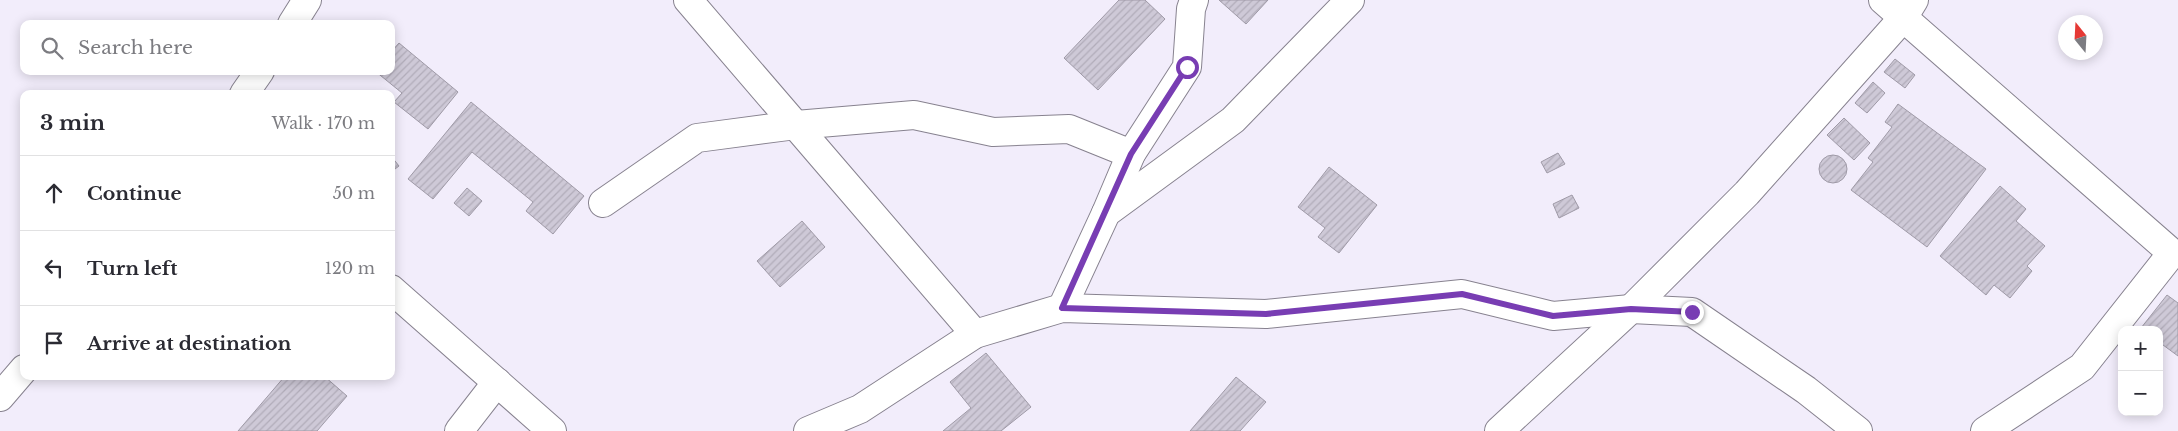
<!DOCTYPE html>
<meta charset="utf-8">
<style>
:root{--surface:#fff;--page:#f7f7f7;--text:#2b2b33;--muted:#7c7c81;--line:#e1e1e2}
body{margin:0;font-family:"Libre Baskerville",serif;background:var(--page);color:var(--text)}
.controls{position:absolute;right:15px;bottom:15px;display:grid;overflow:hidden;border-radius:10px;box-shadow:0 2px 12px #0003}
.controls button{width:45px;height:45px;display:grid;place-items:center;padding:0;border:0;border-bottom:1px solid var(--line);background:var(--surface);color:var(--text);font:25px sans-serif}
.compass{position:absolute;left:2058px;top:15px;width:45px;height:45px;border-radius:50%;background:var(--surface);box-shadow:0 2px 12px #0003;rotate:342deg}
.stop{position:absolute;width:15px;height:15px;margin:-11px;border:4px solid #783db3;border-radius:50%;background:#fff}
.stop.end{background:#783db3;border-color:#fff;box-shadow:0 1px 5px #0008}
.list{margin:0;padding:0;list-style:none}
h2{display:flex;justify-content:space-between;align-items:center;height:65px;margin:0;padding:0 20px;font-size:21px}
h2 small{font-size:16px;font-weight:400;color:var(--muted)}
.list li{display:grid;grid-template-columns:32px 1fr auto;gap:15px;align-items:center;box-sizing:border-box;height:75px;padding:0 20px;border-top:1px solid var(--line)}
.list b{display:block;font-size:19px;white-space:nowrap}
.list em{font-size:16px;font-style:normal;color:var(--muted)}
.icon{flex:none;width:28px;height:28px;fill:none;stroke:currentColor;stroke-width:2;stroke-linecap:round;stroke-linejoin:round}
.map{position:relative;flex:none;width:2178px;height:431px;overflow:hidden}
.search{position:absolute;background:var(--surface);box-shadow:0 2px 12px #0003;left:20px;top:20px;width:375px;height:55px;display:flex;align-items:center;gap:12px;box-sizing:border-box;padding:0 18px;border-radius:10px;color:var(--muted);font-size:19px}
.panel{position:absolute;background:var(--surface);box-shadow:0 2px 12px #0003;left:20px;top:90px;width:375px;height:290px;border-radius:10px}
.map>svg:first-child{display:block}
</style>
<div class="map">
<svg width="2178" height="431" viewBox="0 0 2178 431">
<defs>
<pattern id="building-hatch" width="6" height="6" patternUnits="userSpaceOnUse" patternTransform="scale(1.25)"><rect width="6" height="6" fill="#cec9d7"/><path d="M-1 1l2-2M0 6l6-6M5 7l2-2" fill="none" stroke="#b1acb9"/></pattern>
</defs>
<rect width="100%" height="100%" fill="#f2edfb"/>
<!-- building -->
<g fill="url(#building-hatch)" stroke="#9f9aa7">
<polygon points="1119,0 1145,0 1165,19 1098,90 1064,58"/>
<polygon points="1219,0 1268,0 1246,24"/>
<polygon points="399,43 458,92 428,129 394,102 402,93 375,71 391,71 391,52"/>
<polygon points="1895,59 1915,75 1905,88 1884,72"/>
<polygon points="1873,82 1885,93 1867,113 1855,103"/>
<polygon points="471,102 584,196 553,234 526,211 533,202 472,152 433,199 408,179"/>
<polygon points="1898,104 1986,169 1927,247 1851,190 1873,162 1868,158 1892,127 1885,122"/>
<polygon points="1844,118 1870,143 1854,160 1827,135"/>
<polygon points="1558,153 1565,164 1547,173 1541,162"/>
<circle cx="1833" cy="169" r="14"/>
<polygon points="391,156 399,166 391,172"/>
<polygon points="1329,167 1377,205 1339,253 1318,237 1325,228 1298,207"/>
<polygon points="2000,186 2026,209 2016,221 2045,246 2027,266 2032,271 2010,298 1994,285 1986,295 1940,256"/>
<polygon points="467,188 482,201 469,216 454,203"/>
<polygon points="1572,195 1579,208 1559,218 1553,204"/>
<polygon points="802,221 825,247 780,287 757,261"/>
<polygon points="2167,295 2178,303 2178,356 2159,342 2159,330 2144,330 2141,328"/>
<polygon points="986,353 1031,407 1001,431 943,431 971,408 950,382"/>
<polygon points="285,376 324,376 347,396 317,431 238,431"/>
<polygon points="1236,377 1266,402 1240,431 1190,431"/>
</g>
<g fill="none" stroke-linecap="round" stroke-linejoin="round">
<defs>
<g id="street">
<polyline points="688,0 975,334"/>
<polyline points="1883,0 2172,253 2082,367 1985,431"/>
<polyline points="292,24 307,0"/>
<polyline points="244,94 260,71"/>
<polyline points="603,203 697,138 796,125 914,115 993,132 1069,129 1131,154"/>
<polyline points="1106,213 1131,154 1187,67 1191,9 1194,0"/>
<polyline points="391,289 552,431"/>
<polyline points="1062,308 1106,213 1233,120 1350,0"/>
<polyline points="0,397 24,369"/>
<polyline points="459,431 497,382"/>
<polyline points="808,431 860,409 975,334 1062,308 1266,314 1462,294 1553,316 1631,309 1692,312 1806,390 1858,431"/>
<polyline points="1499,431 1631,309 1747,193 1903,18 1914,0"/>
</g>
</defs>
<!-- street casing -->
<use href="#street" stroke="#87828f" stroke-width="30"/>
<!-- street -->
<use href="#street" stroke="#fff" stroke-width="28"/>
</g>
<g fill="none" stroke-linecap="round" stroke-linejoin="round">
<!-- route -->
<polyline stroke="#783db3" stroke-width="6" points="1187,67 1131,154 1062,308 1266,314 1462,294 1553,316 1631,309 1692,312"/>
</g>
</svg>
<div class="controls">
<button>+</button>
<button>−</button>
</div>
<svg class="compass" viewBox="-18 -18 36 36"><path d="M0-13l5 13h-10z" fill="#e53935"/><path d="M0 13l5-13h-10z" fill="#7c7c81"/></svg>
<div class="stop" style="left:1187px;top:67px"></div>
<div class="stop end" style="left:1692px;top:312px"></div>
<div class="search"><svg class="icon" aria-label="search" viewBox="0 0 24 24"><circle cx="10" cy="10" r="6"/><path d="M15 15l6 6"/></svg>Search here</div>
<section class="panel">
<h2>3 min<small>Walk · 170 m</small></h2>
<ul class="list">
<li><svg class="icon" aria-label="ahead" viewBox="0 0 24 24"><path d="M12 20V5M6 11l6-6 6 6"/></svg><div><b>Continue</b></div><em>50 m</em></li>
<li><svg class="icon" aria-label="left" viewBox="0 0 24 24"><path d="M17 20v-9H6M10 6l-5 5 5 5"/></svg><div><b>Turn left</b></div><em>120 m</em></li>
<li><svg class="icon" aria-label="arrive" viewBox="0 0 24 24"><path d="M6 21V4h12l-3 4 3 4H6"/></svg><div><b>Arrive at destination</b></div></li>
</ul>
</section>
</div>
